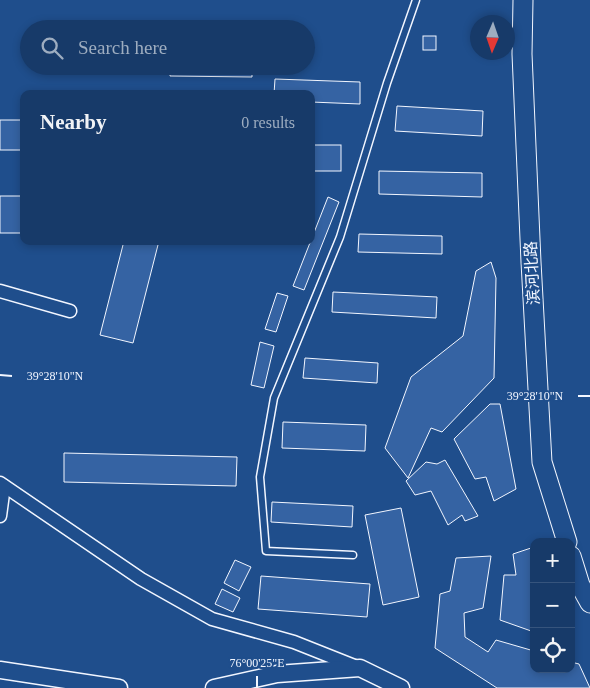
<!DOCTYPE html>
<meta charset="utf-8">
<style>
:root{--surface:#173a69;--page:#20416f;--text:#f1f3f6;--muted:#9eadc0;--line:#36547d}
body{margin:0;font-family:"Times New Roman","Noto Sans SC",serif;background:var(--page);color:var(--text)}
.controls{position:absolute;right:15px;bottom:15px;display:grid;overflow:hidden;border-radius:10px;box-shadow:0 2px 8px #0003}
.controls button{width:45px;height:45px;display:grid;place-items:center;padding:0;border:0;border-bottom:1px solid var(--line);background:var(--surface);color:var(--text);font:25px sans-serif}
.compass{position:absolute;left:470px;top:15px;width:45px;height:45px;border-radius:50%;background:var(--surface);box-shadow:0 2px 8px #0003;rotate:182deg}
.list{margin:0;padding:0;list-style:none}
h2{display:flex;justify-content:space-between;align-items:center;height:65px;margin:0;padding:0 20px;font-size:21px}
h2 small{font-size:16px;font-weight:400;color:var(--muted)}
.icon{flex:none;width:28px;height:28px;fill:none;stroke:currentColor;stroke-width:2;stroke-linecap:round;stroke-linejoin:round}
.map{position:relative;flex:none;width:590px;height:688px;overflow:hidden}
.search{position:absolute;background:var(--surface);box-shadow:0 2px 8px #0003;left:20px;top:20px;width:295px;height:55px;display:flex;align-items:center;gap:12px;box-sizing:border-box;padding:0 18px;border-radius:28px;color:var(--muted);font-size:19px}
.panel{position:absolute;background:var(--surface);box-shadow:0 2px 8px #0003;left:20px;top:90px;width:295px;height:155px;border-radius:10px}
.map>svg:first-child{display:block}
</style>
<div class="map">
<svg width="590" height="688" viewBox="0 0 590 688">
<rect width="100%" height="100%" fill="#1f4e8c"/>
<!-- building -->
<g fill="#3563a3" stroke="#f2f6ff">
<rect x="423" y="36" width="13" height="14"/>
<rect x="67" y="66" width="83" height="2"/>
<polygon points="170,66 252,66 252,77 170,76"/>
<polygon points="275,79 360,82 360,104 311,102 311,94 274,94"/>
<polygon points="397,106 483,111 482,136 395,131"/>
<rect x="0" y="120" width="24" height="30"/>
<rect x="311" y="145" width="30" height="26"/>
<polygon points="379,171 482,173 482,197 379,194"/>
<rect x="0" y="196" width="24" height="37"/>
<polygon points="328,197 339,202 304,290 293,286"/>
<polygon points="359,234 442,236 442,254 358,252"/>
<polygon points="124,241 159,241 133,343 100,335"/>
<polygon points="491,262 496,278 494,378 442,432 431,428 408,478 385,448 411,377 463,336 476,271"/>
<polygon points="333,292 437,297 436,318 332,312"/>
<polygon points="277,293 288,296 276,332 265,329"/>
<polygon points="260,342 274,346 264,388 251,385"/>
<polygon points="305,358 378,363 377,383 303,378"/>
<polygon points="490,404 500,404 516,489 494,501 486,477 475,479 454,439"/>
<polygon points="283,422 366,425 365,451 282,448"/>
<polygon points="64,453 237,457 236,486 64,482"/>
<polygon points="445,460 478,516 465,521 462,515 448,525 431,491 415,495 406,481 426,462 437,464"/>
<polygon points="272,502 353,506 352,527 271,522"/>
<polygon points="401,508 419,597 383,605 365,515"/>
<polygon points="534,547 534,632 500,620 504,575 516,575 513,554"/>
<polygon points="491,556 483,608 464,613 465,637 488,652 496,640 534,651 534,669 571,669 571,662 579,664 590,688 497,688 435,648 440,594 450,591 456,558"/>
<polygon points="235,560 251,567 239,591 224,583"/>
<polygon points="261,576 370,584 367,617 258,609"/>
<polygon points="222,589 240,598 233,612 215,604"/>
</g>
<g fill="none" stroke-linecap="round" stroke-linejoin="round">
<defs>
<polyline id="service" points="353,555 266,551 260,477 274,398 340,237 387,83 416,0"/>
<g id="minor">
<polyline points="0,291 70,311"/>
<polyline points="0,483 141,579 212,619 294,642 357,667"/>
<polyline points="0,516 4,486"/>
</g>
<g id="tertiary">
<polyline points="0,670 119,688"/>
<polyline points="214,688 277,674 360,668 401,688"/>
</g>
<g id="secondary">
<polyline points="523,0 522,54 531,262 542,462 567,542"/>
<polyline points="571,556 580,585 590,603"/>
</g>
</defs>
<!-- service casing -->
<use href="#service" stroke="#f2f6ff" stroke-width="9"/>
<!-- minor casing -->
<use href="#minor" stroke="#f2f6ff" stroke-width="15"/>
<!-- tertiary casing -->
<use href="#tertiary" stroke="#f2f6ff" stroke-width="19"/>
<!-- secondary casing -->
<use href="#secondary" stroke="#f2f6ff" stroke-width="21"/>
<!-- service -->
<use href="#service" stroke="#1f4e8c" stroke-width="6"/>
<!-- minor -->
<use href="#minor" stroke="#1f4e8c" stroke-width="12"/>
<!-- tertiary -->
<use href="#tertiary" stroke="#1f4e8c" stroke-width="16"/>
<!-- secondary -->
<use href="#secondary" stroke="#1f4e8c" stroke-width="19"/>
</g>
<!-- ticks -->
<path fill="none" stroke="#f2f6ff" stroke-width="2" d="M0,375L12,376M578,396H590M257,688V676"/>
<g text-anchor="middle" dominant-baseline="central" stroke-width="4" stroke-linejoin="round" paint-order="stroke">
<!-- street labels -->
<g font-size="16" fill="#f2f6ff" stroke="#1f4e8c">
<text transform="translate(532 273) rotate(-93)">滨河北路</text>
</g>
</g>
<g font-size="12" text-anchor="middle" fill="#f2f6ff" stroke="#1f4e8c" stroke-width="4" stroke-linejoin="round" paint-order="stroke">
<text x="55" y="380">39°28'10"N</text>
<text x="535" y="400">39°28'10"N</text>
<text x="257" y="667">76°00'25"E</text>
</g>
</svg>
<div class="controls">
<button>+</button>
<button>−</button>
<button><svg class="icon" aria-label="locate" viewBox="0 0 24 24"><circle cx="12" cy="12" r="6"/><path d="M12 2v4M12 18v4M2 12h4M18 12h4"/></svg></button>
</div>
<svg class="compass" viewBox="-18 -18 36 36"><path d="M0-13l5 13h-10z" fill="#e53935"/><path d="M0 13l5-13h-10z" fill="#9eadc0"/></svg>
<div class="search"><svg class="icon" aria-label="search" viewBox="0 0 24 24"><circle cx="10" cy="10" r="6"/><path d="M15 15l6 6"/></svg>Search here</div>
<section class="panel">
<h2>Nearby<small>0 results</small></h2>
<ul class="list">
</ul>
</section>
</div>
